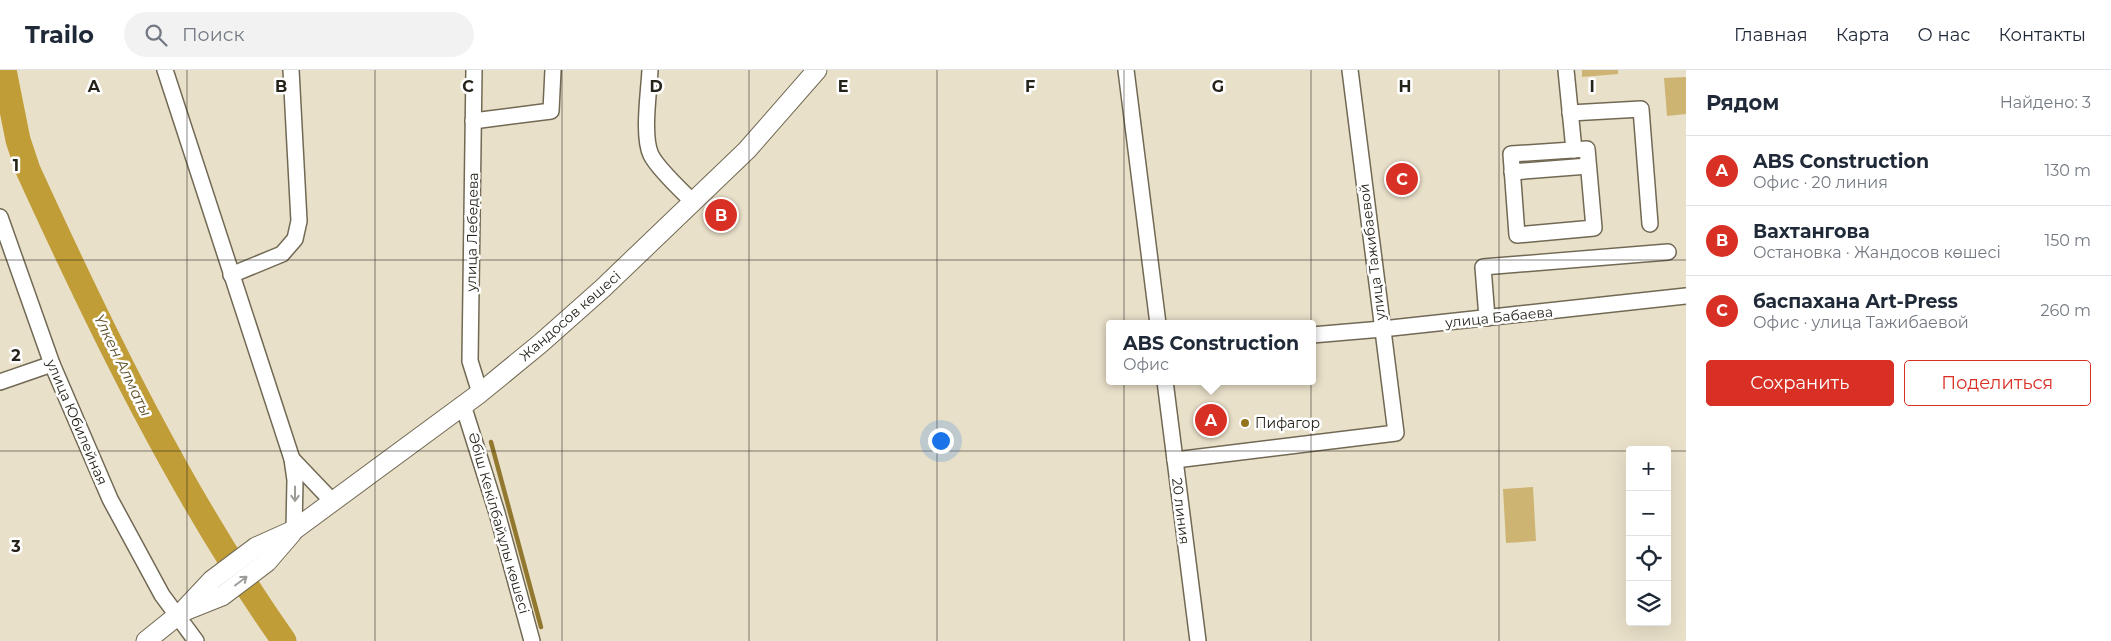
<!DOCTYPE html>
<html lang="ru">
<meta charset="utf-8">
<style>
:root{--surface:#fff;--page:#f2f2f3;--text:#1f2937;--muted:#747a83;--line:#e0e1e3;--accent:#d93025}
body{margin:0;font-family:Montserrat,sans-serif;background:var(--page);color:var(--text)}
.controls{position:absolute;right:15px;bottom:15px;display:grid;overflow:hidden;border-radius:5px;box-shadow:0 5px 20px #0002}
.controls button{width:45px;height:45px;display:grid;place-items:center;padding:0;border:0;border-bottom:1px solid var(--line);background:var(--surface);color:var(--text);font:25px sans-serif}
.you{position:absolute;left:940px;top:370px;width:18px;height:18px;margin:-12px;border:4px solid #fff;border-radius:50%;background:#1a73e8;box-shadow:0 0 0 8px #1a73e833}
.badge{display:grid;place-items:center;width:32px;height:32px;border-radius:50%;background:var(--accent);color:#fff;font-size:16px;font-weight:700}
.pin{position:absolute;translate:-50% -50%;border:2px solid #fff;box-shadow:0 1px 5px #0006}
.popup{position:absolute;left:1106px;top:250px;width:210px;height:65px;box-sizing:border-box;display:grid;place-content:center;border-radius:5px;background:var(--surface);filter:drop-shadow(0 1px 4px #0005);font-size:16px;white-space:nowrap;color:var(--muted)}
.popup b{font-size:19px;color:var(--text)}
.popup::after{content:'';position:absolute;left:50%;top:100%;margin-left:-10px;border:10px solid transparent;border-top-color:var(--surface)}
.list{margin:0;padding:0;list-style:none}
h2{display:flex;justify-content:space-between;align-items:center;height:65px;margin:0;padding:0 20px;font-size:21px}
h2 small{font-size:16px;font-weight:400;color:var(--muted)}
.list li{display:grid;grid-template-columns:32px 1fr auto;gap:15px;align-items:center;box-sizing:border-box;height:70px;padding:0 20px;border-top:1px solid var(--line)}
.list b{display:block;font-size:19px;white-space:nowrap}
.list p{margin:0;font-size:16px;white-space:nowrap;color:var(--muted)}
.list em{font-size:16px;font-style:normal;color:var(--muted)}
.actions{display:flex;gap:10px;padding:15px 20px}
.actions a{flex:1;padding:11px 0;border:1px solid var(--accent);border-radius:5px;text-align:center;font-size:18px;color:var(--accent)}
.actions .main{background:var(--accent);color:#fff}
.icon{flex:none;width:28px;height:28px;fill:none;stroke:currentColor;stroke-width:2;stroke-linecap:round;stroke-linejoin:round}
.map{position:relative;flex:none;width:1686px;height:571px;overflow:hidden}
header{display:flex;align-items:center;gap:30px;box-sizing:border-box;height:70px;padding:0 25px;background:var(--surface);border-bottom:1px solid var(--line)}
header strong{font-size:24px}
nav{display:flex;gap:28px;margin-inline-start:auto;font-size:18px}
.search{width:350px;height:45px;background:var(--page);display:flex;align-items:center;gap:12px;box-sizing:border-box;padding:0 18px;border-radius:28px;color:var(--muted);font-size:19px}
main{display:flex}
aside{flex:1;background:var(--surface)}
.map>svg:first-child{display:block}
</style>
<header>
<strong>Trailo</strong>
<div class="search"><svg class="icon" aria-label="search" viewBox="0 0 24 24"><circle cx="10" cy="10" r="6"/><path d="M15 15l6 6"/></svg>Поиск</div>
<nav><a>Главная</a><a>Карта</a><a>О нас</a><a>Контакты</a></nav>
</header>
<main>
<div class="map">
<svg width="1686" height="571" viewBox="0 0 1686 571">
<rect width="100%" height="100%" fill="#e9e0c9"/>
<!-- green -->
<g fill="#cdb472">
<polygon points="1582,0 1618,0 1618,4 1582,7"/>
<polygon points="1686,7 1686,44 1667,46 1664,8"/>
<polygon points="1533,417 1536,471 1506,473 1503,419"/>
</g>
<!-- water -->
<polygon fill="#c09d37" stroke="#92782e" points="258,520 294,571 274,571 245,529"/>
<g fill="none" stroke-linecap="round" stroke-linejoin="round">
<!-- stream -->
<polyline stroke="#92782e" stroke-width="4.5" points="491,372 541,557"/>
<!-- river -->
<path stroke="#c09d37" stroke-width="25" d="M4,0L18,70L28,100C102,262 181,425 284,571"/>
<defs>
<g id="minor">
<polyline points="165,0 292,389 295,410 294,460"/>
<polyline points="474,0 470,291 480,323"/>
<path d="M650,0C649,22 642,66 651,85C658,99 681,120 692,131"/>
<polyline points="1126,0 1158,254"/>
<polyline points="1566,0 1574,80"/>
<polyline points="1570,43 1641,39 1650,154"/>
<polyline points="473,51 551,41 553,0"/>
<polygon points="1587,79 1594,158 1517,165 1511,84"/>
<polyline points="1512,102 1588,96"/>
<polyline points="0,147 52,294 110,429 162,525 196,571"/>
<polyline points="231,205 282,184 295,169 299,151 291,0"/>
<polyline points="1487,248 1483,197 1668,182"/>
<polyline points="1312,265 1382,259 1686,226"/>
<polyline points="1165,311 1198,571"/>
<polyline points="0,312 52,294"/>
<polyline points="463,335 497,443 532,571"/>
<polyline points="292,389 333,432"/>
<polyline points="1175,390 1396,363 1350,0"/>
</g>
<g id="major">
<polyline points="187,540 222,526 267,492 292,463"/>
<polyline points="146,571 182,542 212,510 256,477 294,460 480,323 541,273 603,218 747,80 817,0"/>
</g>
</defs>
<!-- minor casing -->
<use href="#minor" stroke="#716954" stroke-width="18"/>
<!-- major casing -->
<use href="#major" stroke="#716954" stroke-width="21"/>
<!-- minor -->
<use href="#minor" stroke="#fff" stroke-width="15"/>
<!-- major -->
<use href="#major" stroke="#fff" stroke-width="19"/>
</g>
<!-- one-way arrows -->
<defs><path id="oneway-shaft" d="M-6 0H5M1.5-3L5.5 0L1.5 3" fill="none" stroke-width="1.6" stroke-linecap="round" stroke-linejoin="round" transform="scale(1.25)"/></defs>
<g stroke="#9d9c98">
<use href="#oneway-shaft" transform="translate(295 424) rotate(90)"/>
<use href="#oneway-shaft" transform="translate(241 511) rotate(-37)"/>
</g>
<!-- grid -->
<path fill="none" stroke="#26231a" stroke-width="1" stroke-opacity="0.55" d="M187,0V571M375,0V571M562,0V571M749,0V571M937,0V571M1124,0V571M1311,0V571M1499,0V571M0,190H1686M0,381H1630M1667,381H1686"/>
<!-- markers -->
<circle fill="#93751c" stroke="#fff" stroke-width="2" cx="1245" cy="353" r="5"/>
<g text-anchor="middle" dominant-baseline="central" stroke-width="5" stroke-linejoin="round" paint-order="stroke">
<!-- street labels -->
<g font-size="14" fill="#26231a" stroke="#fff">
<text transform="translate(472 162) rotate(-89)">улица Лебедева</text>
<text transform="translate(1372 182) rotate(-97)">улица Тажибаевой</text>
<text transform="translate(570 246) rotate(-41)">Жандосов көшесі</text>
<text transform="translate(1499 247) rotate(-6)">улица Бабаева</text>
<text transform="translate(77 352) rotate(67)">улица Юбилейная</text>
<text transform="translate(1181 441) rotate(83)">20 линия</text>
<text transform="translate(499 453) rotate(74)">Әбіш Кекілбайұлы көшесі</text>
</g>
<!-- poi labels -->
<g font-size="14" fill="#26231a" stroke="#fff" text-anchor="start">
<text x="1255" y="353">Пифагор</text>
</g>
<!-- water labels -->
<g font-size="15" font-style="italic" fill="#5c4d24" stroke="#fff">
<text transform="translate(123 295) rotate(64)">Үлкен Алматы</text>
</g>
</g>
<g font-size="16" text-anchor="middle" font-weight="bold" fill="#26231a" stroke="#fff" stroke-width="5" stroke-linejoin="round" paint-order="stroke">
<text x="94" y="22">A</text>
<text x="281" y="22">B</text>
<text x="468" y="22">C</text>
<text x="656" y="22">D</text>
<text x="843" y="22">E</text>
<text x="1030" y="22">F</text>
<text x="1218" y="22">G</text>
<text x="1405" y="22">H</text>
<text x="1592" y="22">I</text>
<text x="16" y="101">1</text>
<text x="16" y="291">2</text>
<text x="16" y="482">3</text>
</g>
</svg>
<div class="controls">
<button>+</button>
<button>−</button>
<button><svg class="icon" aria-label="locate" viewBox="0 0 24 24"><circle cx="12" cy="12" r="6"/><path d="M12 2v4M12 18v4M2 12h4M18 12h4"/></svg></button>
<button><svg class="icon" aria-label="layers" viewBox="0 0 24 24"><path d="M12 4l9 5-9 5-9-5zM3 14l9 5 9-5"/></svg></button>
</div>
<div class="you"></div>
<div class="pin badge" style="left:1211px;top:350px">A</div>
<div class="popup"><b>ABS Construction</b>Офис</div>
<div class="pin badge" style="left:721px;top:145px">B</div>
<div class="pin badge" style="left:1402px;top:109px">C</div>
</div>
<aside>
<h2>Рядом<small>Найдено: 3</small></h2>
<ul class="list">
<li><span class="badge">A</span><div><b>ABS Construction</b><p>Офис · 20 линия</p></div><em>130 m</em></li>
<li><span class="badge">B</span><div><b>Вахтангова</b><p>Остановка · Жандосов көшесі</p></div><em>150 m</em></li>
<li><span class="badge">C</span><div><b>баспахана Art-Press</b><p>Офис · улица Тажибаевой</p></div><em>260 m</em></li>
</ul>
<div class="actions"><a class="main">Сохранить</a><a>Поделиться</a></div>
</aside>
</main>
